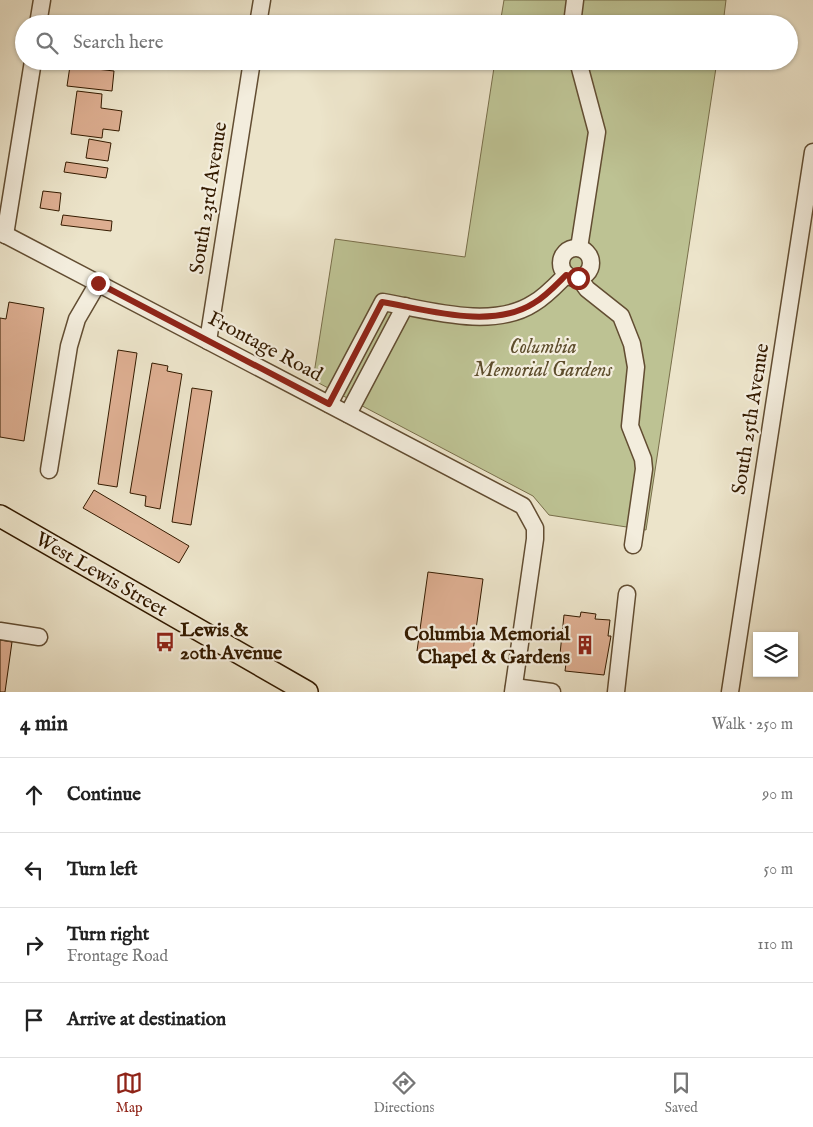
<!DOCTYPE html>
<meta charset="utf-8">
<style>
:root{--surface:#fff;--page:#f2f2f2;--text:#222;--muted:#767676;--line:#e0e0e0;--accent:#8f2418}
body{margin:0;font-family:"IM FELL English",serif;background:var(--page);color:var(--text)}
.controls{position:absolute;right:15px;bottom:15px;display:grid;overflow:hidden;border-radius:0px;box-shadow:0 1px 4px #0004}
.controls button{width:45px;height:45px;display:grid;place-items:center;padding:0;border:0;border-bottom:1px solid var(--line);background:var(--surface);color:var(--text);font:25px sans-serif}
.stop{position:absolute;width:15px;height:15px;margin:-11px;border:4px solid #8f2418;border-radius:50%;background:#fff}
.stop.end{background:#8f2418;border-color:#fff;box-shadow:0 1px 5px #0008}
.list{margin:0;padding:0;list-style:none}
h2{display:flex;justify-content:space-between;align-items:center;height:65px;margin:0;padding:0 20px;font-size:21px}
h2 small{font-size:16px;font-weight:400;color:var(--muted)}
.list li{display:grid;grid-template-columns:32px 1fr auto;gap:15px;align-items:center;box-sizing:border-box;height:75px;padding:0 20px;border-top:1px solid var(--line)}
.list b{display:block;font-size:19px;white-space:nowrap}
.list p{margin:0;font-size:16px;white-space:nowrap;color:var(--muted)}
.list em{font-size:16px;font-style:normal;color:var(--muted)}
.icon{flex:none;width:28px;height:28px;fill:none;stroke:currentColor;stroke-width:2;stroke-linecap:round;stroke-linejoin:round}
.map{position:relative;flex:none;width:813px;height:692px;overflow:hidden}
.search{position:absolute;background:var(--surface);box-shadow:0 1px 4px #0004;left:15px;right:15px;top:15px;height:55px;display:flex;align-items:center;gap:12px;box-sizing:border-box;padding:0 18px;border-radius:28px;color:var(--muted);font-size:19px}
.sheet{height:365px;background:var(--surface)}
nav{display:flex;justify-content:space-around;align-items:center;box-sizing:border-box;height:70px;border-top:1px solid var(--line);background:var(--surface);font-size:14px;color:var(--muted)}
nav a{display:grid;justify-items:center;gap:2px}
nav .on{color:var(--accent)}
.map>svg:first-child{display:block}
</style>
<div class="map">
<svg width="813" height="692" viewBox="0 0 813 692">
<rect width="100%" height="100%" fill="#ece4ca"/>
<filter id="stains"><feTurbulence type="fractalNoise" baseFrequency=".004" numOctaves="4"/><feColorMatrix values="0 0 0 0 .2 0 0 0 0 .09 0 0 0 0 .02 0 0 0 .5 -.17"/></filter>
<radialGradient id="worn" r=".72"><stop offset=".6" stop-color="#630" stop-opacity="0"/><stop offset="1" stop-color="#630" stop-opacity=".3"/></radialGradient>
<!-- green -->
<g fill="#bdc293" stroke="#786e4a">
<polygon points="504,0 726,0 723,24 500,24"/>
<polygon points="495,61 717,61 646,530 549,515 533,496 313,380 335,239 465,257"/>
</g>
<!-- building -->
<g fill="#ddae91" stroke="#341b00">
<polygon points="79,19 118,24 78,24"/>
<polygon points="70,66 114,71 112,91 67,86"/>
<polygon points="77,91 102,94 101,108 122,111 119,131 103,129 102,138 71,134"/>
<polygon points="89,139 111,143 108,161 86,158"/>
<polygon points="66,162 108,168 106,178 64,172"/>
<polygon points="43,191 61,193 59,211 40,208"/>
<polygon points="63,215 112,221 111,231 61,225"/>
<polygon points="9,302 44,308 24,441 0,437 0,318 6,319"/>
<polygon points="118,350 137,353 117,487 98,484"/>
<polygon points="152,363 168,366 167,371 182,374 160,509 145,506 146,496 130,493"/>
<polygon points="192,388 212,391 191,525 172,522"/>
<polygon points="94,490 189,546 179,563 83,508"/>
<polygon points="428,572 483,579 472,658 417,651"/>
<polygon points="581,612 596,614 595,619 610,620 608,636 611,636 604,675 565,671 567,655 560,654 564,615 580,617"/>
<polygon points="0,640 12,642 5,692 0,692"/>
</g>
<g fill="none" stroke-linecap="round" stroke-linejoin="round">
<defs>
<g id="minor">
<polyline points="38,24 42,0"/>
<polyline points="258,24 262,0"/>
<polyline points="572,24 575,0"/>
<polyline points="578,61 597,132 579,248"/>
<polyline points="0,232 523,506 535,528 535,539 513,692"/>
<polyline points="5,235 33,61"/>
<circle cx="576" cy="263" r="15"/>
<polyline points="579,278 587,289 621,316 632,344 636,367 630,426 643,459 644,469 633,545"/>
<polyline points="208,341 252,61"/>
<path d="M329,404L383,302C428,310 493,330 534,303C546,296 556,285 566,275"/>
<polyline points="348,414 405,306"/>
<polyline points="49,470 69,346 77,319 98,283"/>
<polyline points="0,631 39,637"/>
<polyline points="514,687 552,692"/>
<polyline points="616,692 627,594"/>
<polyline points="730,692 813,152"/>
</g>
<polyline id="major" points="0,516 307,692"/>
</defs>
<!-- minor casing -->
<use href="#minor" stroke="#624d32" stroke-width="19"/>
<!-- major casing -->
<use href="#major" stroke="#341b00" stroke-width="24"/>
<!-- minor -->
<use href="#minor" stroke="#f3eddd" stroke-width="16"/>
<!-- major -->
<use href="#major" stroke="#ece4ca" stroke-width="21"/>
</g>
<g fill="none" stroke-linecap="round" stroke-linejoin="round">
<!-- route -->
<path stroke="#8f2418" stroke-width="6" d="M98,283L329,404L382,302C428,310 492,330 534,303C546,296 556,285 566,275L578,278"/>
</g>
<!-- icons -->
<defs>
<symbol id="bus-bare" viewBox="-9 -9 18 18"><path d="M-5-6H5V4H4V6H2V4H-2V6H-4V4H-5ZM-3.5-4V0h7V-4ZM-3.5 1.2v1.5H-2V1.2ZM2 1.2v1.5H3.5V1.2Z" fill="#8f2418" stroke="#f3eddd" stroke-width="2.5" paint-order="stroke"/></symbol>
<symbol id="building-bare" viewBox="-9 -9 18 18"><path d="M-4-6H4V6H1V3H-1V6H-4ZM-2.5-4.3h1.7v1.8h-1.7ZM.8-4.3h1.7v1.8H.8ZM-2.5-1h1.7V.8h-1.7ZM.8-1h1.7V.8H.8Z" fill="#8f2418" stroke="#f3eddd" stroke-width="2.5" paint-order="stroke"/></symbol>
</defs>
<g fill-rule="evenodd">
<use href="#bus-bare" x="151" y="628" width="28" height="28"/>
<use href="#building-bare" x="571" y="631" width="28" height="28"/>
</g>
<g text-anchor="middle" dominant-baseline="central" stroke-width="4.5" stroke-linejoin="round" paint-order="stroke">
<!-- street labels -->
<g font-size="20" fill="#341b00" stroke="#f3eddd">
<text transform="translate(209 198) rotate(-81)">South 23rd Avenue</text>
<text transform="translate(265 347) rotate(28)">Frontage Road</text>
<text transform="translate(751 419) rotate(-81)">South 25th Avenue</text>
<text transform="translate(101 575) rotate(30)">West Lewis Street</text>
</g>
<!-- park labels -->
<g font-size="20" font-style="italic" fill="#5d4d2c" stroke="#f3eddd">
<text x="543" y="347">Columbia<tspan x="543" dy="23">Memorial Gardens</tspan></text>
</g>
<!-- poi labels -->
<g font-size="20" font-weight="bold" fill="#341b00" stroke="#f3eddd" text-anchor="start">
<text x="180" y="630">Lewis &amp;<tspan x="180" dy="23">20th Avenue</tspan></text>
<text x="570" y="634" text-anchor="end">Columbia Memorial<tspan x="570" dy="23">Chapel &amp; Gardens</tspan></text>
</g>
</g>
<rect width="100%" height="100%" filter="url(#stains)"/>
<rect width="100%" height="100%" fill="url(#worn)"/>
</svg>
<div class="controls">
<button><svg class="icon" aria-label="layers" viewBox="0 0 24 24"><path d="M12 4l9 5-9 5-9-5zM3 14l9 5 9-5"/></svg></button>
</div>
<div class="stop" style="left:578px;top:278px"></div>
<div class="stop end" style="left:98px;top:283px"></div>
<div class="search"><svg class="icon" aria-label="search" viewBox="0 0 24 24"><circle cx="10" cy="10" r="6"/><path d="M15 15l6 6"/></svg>Search here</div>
</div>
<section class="sheet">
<h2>4 min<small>Walk · 250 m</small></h2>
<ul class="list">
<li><svg class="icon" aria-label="ahead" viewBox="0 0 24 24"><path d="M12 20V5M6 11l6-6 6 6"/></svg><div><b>Continue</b></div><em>90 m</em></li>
<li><svg class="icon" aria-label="left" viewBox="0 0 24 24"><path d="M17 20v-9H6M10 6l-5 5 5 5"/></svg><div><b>Turn left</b></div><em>50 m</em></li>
<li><svg class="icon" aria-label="right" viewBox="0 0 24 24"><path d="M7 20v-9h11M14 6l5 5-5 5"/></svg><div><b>Turn right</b><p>Frontage Road</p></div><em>110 m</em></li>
<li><svg class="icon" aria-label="arrive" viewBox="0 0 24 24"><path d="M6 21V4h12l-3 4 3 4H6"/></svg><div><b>Arrive at destination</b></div></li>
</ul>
</section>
<nav>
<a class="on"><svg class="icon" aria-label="map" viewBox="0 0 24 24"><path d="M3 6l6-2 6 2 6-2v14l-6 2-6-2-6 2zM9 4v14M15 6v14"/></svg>Map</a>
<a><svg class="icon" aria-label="directions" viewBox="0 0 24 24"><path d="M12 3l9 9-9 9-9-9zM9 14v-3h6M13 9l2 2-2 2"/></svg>Directions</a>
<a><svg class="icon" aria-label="saved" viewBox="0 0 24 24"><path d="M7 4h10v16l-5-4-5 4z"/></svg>Saved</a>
</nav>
